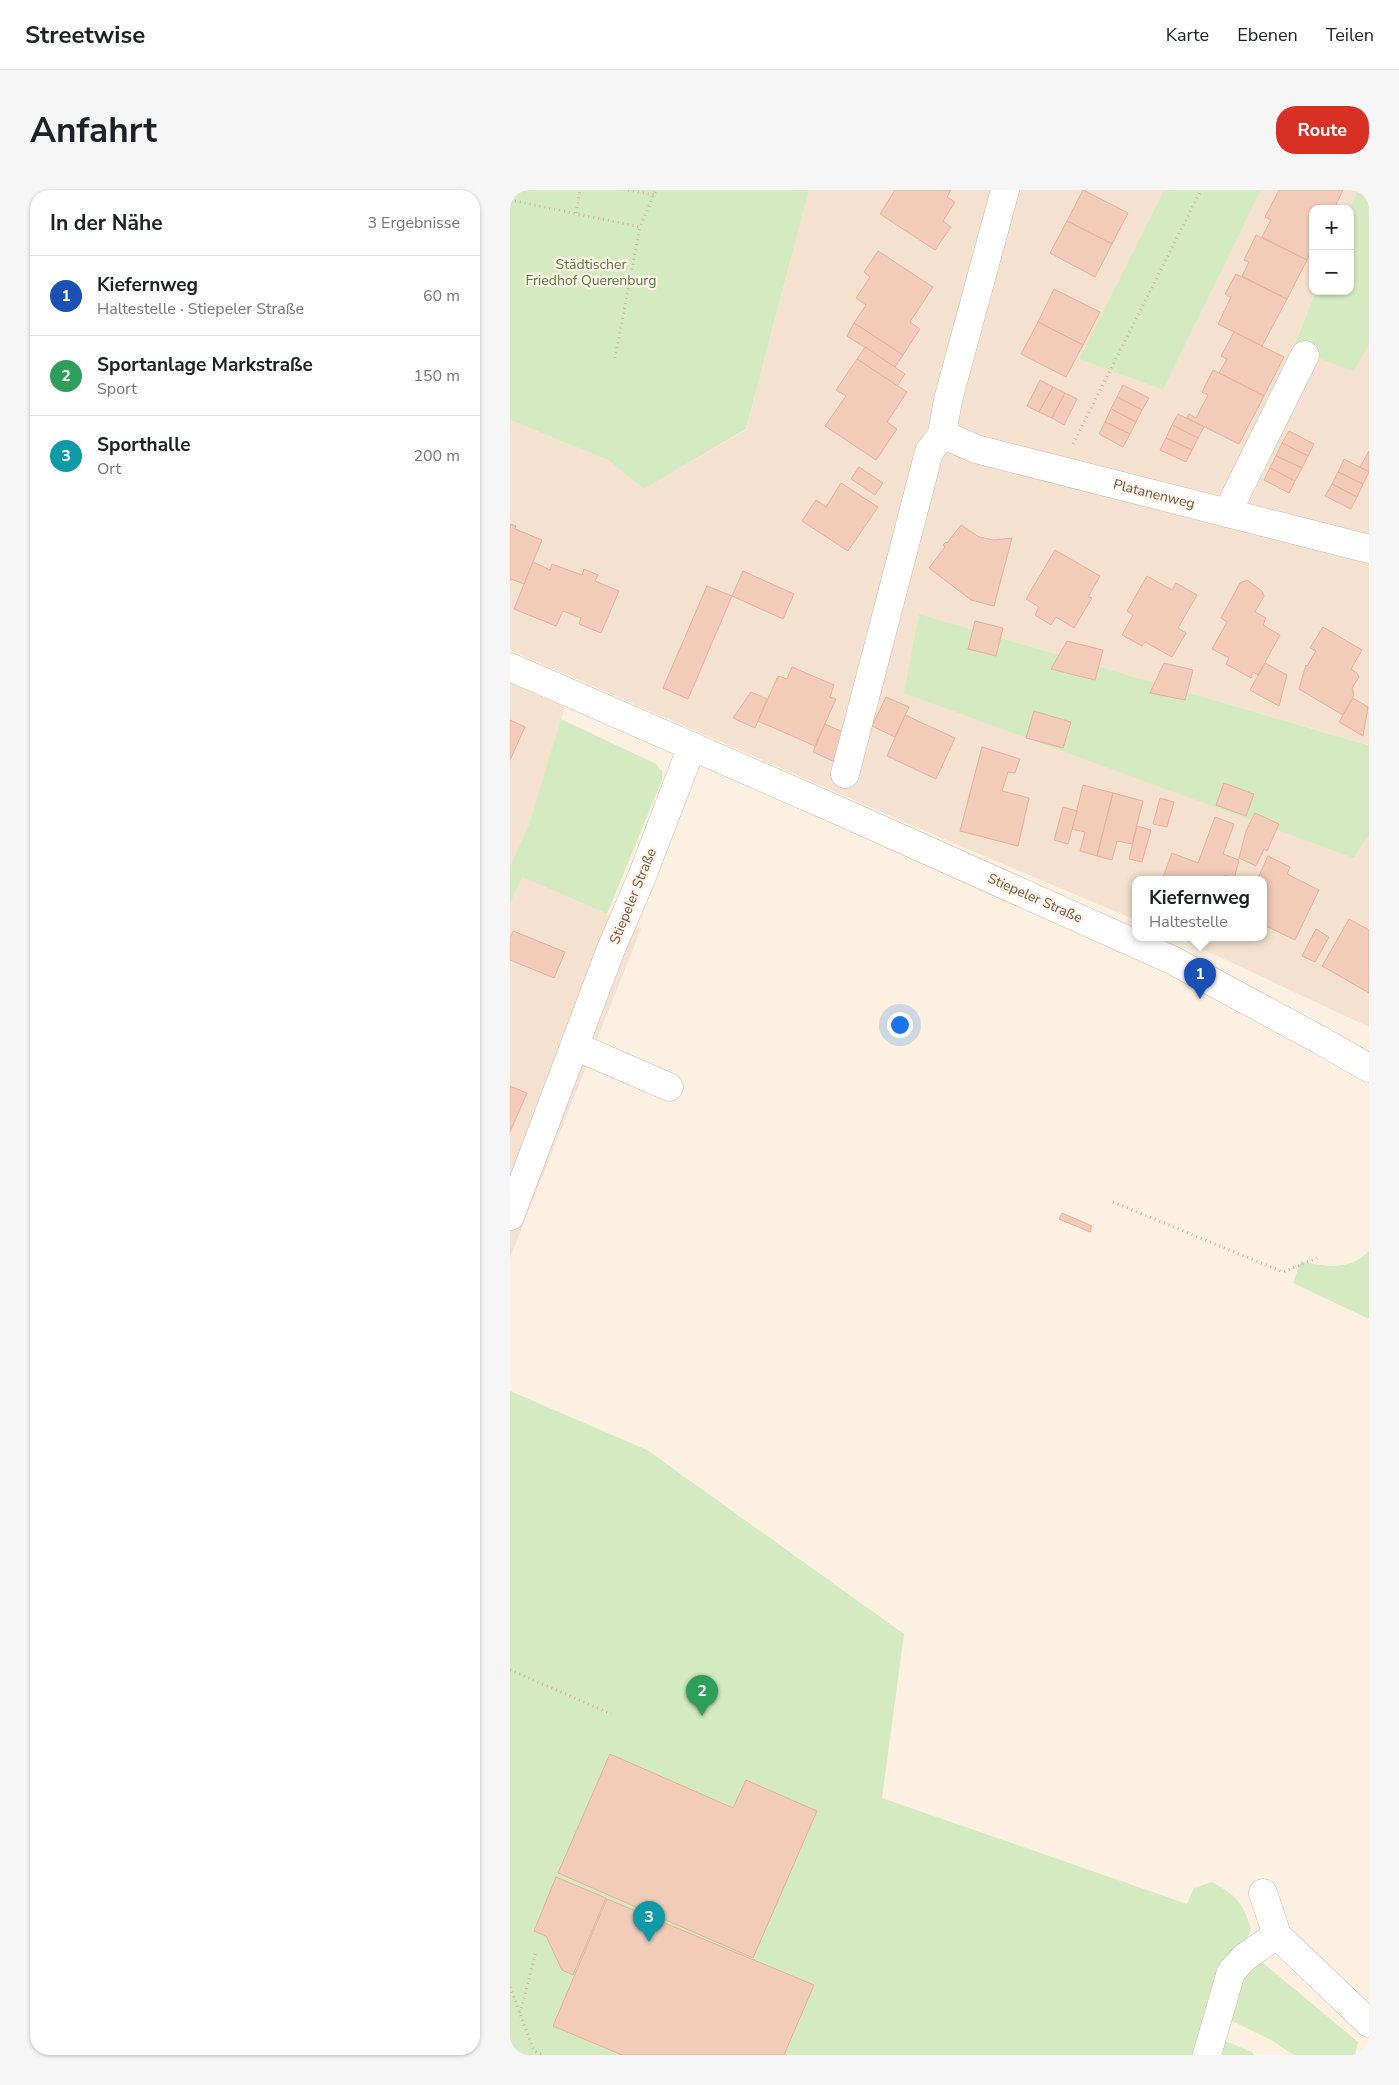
<!DOCTYPE html>
<html lang="de">
<meta charset="utf-8">
<style>
:root{--surface:#fff;--page:#f6f6f6;--text:#202124;--muted:#757577;--line:#e0e0e0;--accent:#d93025}
body{margin:0;font-family:"Nunito Sans",sans-serif;background:var(--page);color:var(--text)}
.controls{position:absolute;right:15px;top:15px;display:grid;overflow:hidden;border-radius:10px;box-shadow:0 1px 4px #0004}
.controls button{width:45px;height:45px;display:grid;place-items:center;padding:0;border:0;border-bottom:1px solid var(--line);background:var(--surface);color:var(--text);font:25px sans-serif}
.you{position:absolute;left:389px;top:834px;width:18px;height:18px;margin:-12px;border:4px solid #fff;border-radius:50%;background:#1a73e8;box-shadow:0 0 0 8px #1a73e833}
.badge{display:grid;place-items:center;width:32px;height:32px;border-radius:50%;background:var(--accent);color:#fff;font-size:16px;font-weight:700}
.pin{position:absolute;translate:-50% -41px;filter:drop-shadow(0 1px 2px #0008)}
.pin::after{content:'';position:absolute;top:26px;width:18px;height:15px;background:inherit;clip-path:polygon(0 0,100% 0,50% 100%)}
.popup{position:absolute;left:622px;top:686px;width:135px;height:65px;box-sizing:border-box;display:grid;place-content:center;border-radius:10px;background:var(--surface);filter:drop-shadow(0 1px 4px #0005);font-size:16px;white-space:nowrap;color:var(--muted)}
.popup b{font-size:19px;color:var(--text)}
.popup::after{content:'';position:absolute;left:50%;top:100%;margin-left:-10px;border:10px solid transparent;border-top-color:var(--surface)}
.list{margin:0;padding:0;list-style:none}
h2{display:flex;justify-content:space-between;align-items:center;height:65px;margin:0;padding:0 20px;font-size:21px}
h2 small{font-size:16px;font-weight:400;color:var(--muted)}
.list li{display:grid;grid-template-columns:32px 1fr auto;gap:15px;align-items:center;box-sizing:border-box;height:80px;padding:0 20px;border-top:1px solid var(--line)}
.list b{display:block;font-size:19px;white-space:nowrap}
.list p{margin:0;font-size:16px;white-space:nowrap;color:var(--muted)}
.list em{font-size:16px;font-style:normal;color:var(--muted)}
.map{position:relative;flex:none;width:859px;height:1865px;overflow:hidden;border-radius:20px}
header{display:flex;align-items:center;gap:30px;box-sizing:border-box;height:70px;padding:0 25px;background:var(--surface);border-bottom:1px solid var(--line)}
header strong{font-size:24px}
nav{display:flex;gap:28px;margin-inline-start:auto;font-size:18px}
.intro{display:flex;align-items:center;justify-content:space-between;box-sizing:border-box;height:120px;padding:0 30px}
h1{margin:0;font-size:35px}
.button{padding:12px 22px;border-radius:20px;background:var(--accent);color:#fff;font-size:18px;font-weight:700}
main{display:flex;gap:30px;padding:0 30px}
aside{flex:1;background:var(--surface);border-radius:20px;box-shadow:0 1px 4px #0004}
.map>svg:first-child{display:block}
</style>
<header>
<strong>Streetwise</strong>
<nav><a>Karte</a><a>Ebenen</a><a>Teilen</a></nav>
</header>
<div class="intro"><h1>Anfahrt</h1><a class="button">Route</a></div>
<main>
<aside>
<h2>In der Nähe<small>3 Ergebnisse</small></h2>
<ul class="list">
<li><span class="badge" style="background:#1a4fb4">1</span><div><b>Kiefernweg</b><p>Haltestelle · Stiepeler Straße</p></div><em>60 m</em></li>
<li><span class="badge" style="background:#2e9e5b">2</span><div><b>Sportanlage Markstraße</b><p>Sport</p></div><em>150 m</em></li>
<li><span class="badge" style="background:#0f9aa8">3</span><div><b>Sporthalle</b><p>Ort</p></div><em>200 m</em></li>
</ul>
</aside>
<div class="map">
<svg width="859" height="1865" viewBox="0 0 859 1865">
<rect width="100%" height="100%" fill="#fcf0e1"/>
<!-- residential -->
<g fill="#f4e1d0">
<polygon points="299,0 654,0 569,169 653,200 751,0 847,0 840,19 803,19 803,101 806,101 783,157 844,182 859,154 859,555 409,424 844,668 859,645 859,837 669,748 754,748 754,690 626,690 626,730 434,649 0,460 0,230 98,270 134,299 236,240"/>
<polygon points="0,493 55,517 19,634 0,676"/>
<polygon points="12,687 131,739 0,1068 0,714"/>
</g>
<!-- green -->
<g fill="#d4eac0">
<polygon points="0,0 299,0 236,239 134,299 98,270 0,230"/>
<polygon points="654,0 751,0 653,200 569,169"/>
<polygon points="847,0 859,0 859,154 844,182 783,158 806,101 840,101 840,19"/>
<polygon points="409,424 858,555 859,553 859,645 844,668 394,503"/>
<polygon points="51,529 146,574 152,582 152,590 97,724 12,687 0,714 0,676 19,634"/>
<path d="M859,1061V1129L783,1093L791,1071C815,1078 841,1080 859,1061Z"/>
<path d="M0,1201L137,1260L394,1444L372,1608L677,1714L684,1698L702,1692C725,1704 734,1714 741,1739L687,1865H0Z"/>
<polygon points="742,1769 753,1773 848,1852 845,1865 784,1865 761,1850 716,1828 730,1778"/>
<polygon points="715,1851 742,1862 744,1865 705,1865"/>
</g>
<!-- building -->
<g fill="#f2cbb9" stroke="#e5b099">
<polygon points="385,0 441,0 437,7 445,12 433,31 441,37 425,60 370,24"/>
<polygon points="573,0 618,23 602,54 557,31"/>
<polygon points="769,0 833,0 824,19 803,19 803,59 797,70 752,47 761,30 755,27"/>
<polygon points="557,31 602,54 585,87 540,63"/>
<polygon points="746,45 797,70 777,109 732,86 739,72 734,70"/>
<polygon points="368,61 423,97 400,132 410,139 393,165 344,133 356,115 346,108 360,87 354,82"/>
<polygon points="726,84 777,109 752,156 708,134 721,107 715,104"/>
<polygon points="544,99 590,122 573,155 528,132"/>
<polygon points="528,132 573,155 556,187 511,164"/>
<polygon points="344,133 393,165 385,177 337,146"/>
<polygon points="724,142 774,167 754,206 709,183 717,169 711,166"/>
<polygon points="355,157 395,184 387,196 347,169"/>
<polygon points="347,169 397,202 377,232 387,239 366,270 315,236 336,206 326,200"/>
<polygon points="703,180 754,206 729,254 677,228 679,224 686,228 698,205 692,202"/>
<polygon points="530,190 543,197 529,222 517,216"/>
<polygon points="613,195 639,208 632,220 607,207"/>
<polygon points="543,197 555,203 542,228 529,222"/>
<polygon points="555,203 567,209 554,235 542,228"/>
<polygon points="607,207 632,220 626,232 601,219"/>
<polygon points="601,219 626,232 620,244 595,232"/>
<polygon points="668,224 694,237 688,248 662,235"/>
<polygon points="595,232 620,244 613,257 589,244"/>
<polygon points="662,235 688,248 682,260 656,248"/>
<polygon points="779,241 804,254 798,266 772,253"/>
<polygon points="656,248 682,260 676,272 650,260"/>
<polygon points="772,253 798,266 792,278 766,266"/>
<polygon points="859,261 859,282 850,277"/>
<polygon points="766,266 792,278 785,291 760,278"/>
<polygon points="834,269 859,282 853,294 828,282"/>
<polygon points="349,277 373,293 365,305 341,289"/>
<polygon points="760,278 785,291 779,303 754,290"/>
<polygon points="828,282 853,294 847,307 822,294"/>
<polygon points="331,293 368,317 338,361 292,331 306,310 316,317"/>
<polygon points="822,294 847,307 841,319 815,306"/>
<polygon points="0,334 6,336 5,339 32,350 14,394 1,389 0,391"/>
<polygon points="451,335 469,347 484,350 502,348 484,416 461,410 419,378 435,357 433,355 436,352 437,353"/>
<polygon points="545,360 590,386 578,407 582,408 564,438 546,427 541,435 525,425 529,417 516,409"/>
<polygon points="23,372 40,380 42,374 72,385 74,379 88,385 85,391 109,401 91,443 69,434 71,428 53,421 46,436 4,419"/>
<polygon points="233,381 284,404 273,429 222,406"/>
<polygon points="637,386 662,400 666,393 687,405 668,438 676,443 662,467 635,452 632,456 612,445 623,425 617,421"/>
<polygon points="737,390 752,401 754,406 745,422 756,428 753,435 770,445 748,485 743,482 741,488 716,474 719,468 702,459 717,432 711,428 730,393"/>
<polygon points="197,396 222,406 178,509 153,498"/>
<polygon points="465,431 493,438 486,466 458,459"/>
<polygon points="813,437 852,460 841,479 847,483 849,487 842,498 844,505 833,525 789,499 796,475 797,476 806,461 800,458"/>
<polygon points="557,451 593,460 585,490 541,479"/>
<polygon points="654,473 683,480 675,510 640,503"/>
<polygon points="755,473 777,485 769,516 740,500"/>
<polygon points="282,477 324,495 320,507 326,509 305,556 248,531 268,486 277,489"/>
<polygon points="241,502 257,509 245,538 223,528"/>
<polygon points="376,507 399,517 385,547 362,536"/>
<polygon points="843,508 858,517 853,546 829,532"/>
<polygon points="524,521 561,532 553,558 516,548"/>
<polygon points="395,525 445,548 426,589 377,566"/>
<polygon points="0,530 15,537 0,570"/>
<polygon points="315,534 333,542 325,572 303,562"/>
<polygon points="472,557 510,569 505,583 498,582 492,601 519,608 508,656 450,641"/>
<polygon points="714,593 744,604 736,626 706,615"/>
<polygon points="573,595 603,603 587,666 570,661 575,642 562,639"/>
<polygon points="603,603 633,611 622,654 607,651 602,670 587,666"/>
<polygon points="650,608 664,612 657,637 643,634"/>
<polygon points="553,617 567,621 558,654 544,650"/>
<polygon points="745,623 769,634 757,661 754,659 746,676 729,668 736,641"/>
<polygon points="705,627 724,634 713,664 729,670 724,689 715,685 713,690 652,690 662,663 688,673"/>
<polygon points="627,636 641,640 632,672 619,669"/>
<polygon points="758,666 780,677 777,684 809,700 785,750 754,735 754,690 747,690"/>
<polygon points="839,729 859,740 859,803 812,776"/>
<polygon points="806,739 819,747 805,772 792,766"/>
<polygon points="3,741 55,762 44,788 0,770 0,748"/>
<polygon points="0,896 17,903 0,942"/>
<polygon points="552,1023 582,1036 580,1042 549,1029"/>
<polygon points="100,1564 223,1618 236,1590 307,1621 243,1768 48,1683"/>
<polygon points="46,1687 96,1708 63,1785 52,1780 36,1746 24,1741"/>
<polygon points="97,1709 304,1795 274,1865 112,1865 43,1836"/>
</g>
<g fill="none" stroke-linecap="round" stroke-linejoin="round">
<defs>
<g id="minor">
<polyline points="432,244 466,259 859,359"/>
<polyline points="717,323 795,165"/>
<polyline points="0,477 325,619 662,770 810,850 859,878"/>
<polyline points="335,584 419,262 432,244 438,210 495,0"/>
<polyline points="65,856 159,897"/>
<polyline points="0,1026 101,759 131,689 182,556"/>
<polyline points="753,1703 767,1745 859,1833"/>
<polyline points="697,1865 721,1782 735,1767 767,1745"/>
</g>
</defs>
<!-- minor casing -->
<use href="#minor" stroke="#cfb8ab" stroke-width="29"/>
<!-- path -->
<g stroke="#d6af9c" stroke-width="3" stroke-dasharray="1 4" stroke-linecap="butt">
<polyline points="118,0 145,5"/>
<polyline points="0,10 130,37 146,0"/>
<polyline points="66,23 70,0"/>
<polyline points="105,168 130,37"/>
<polyline points="563,254 691,0"/>
<polyline points="603,1012 773,1082 810,1067"/>
<polyline points="0,1480 101,1524"/>
<polyline points="0,1797 24,1861 33,1865"/>
<polyline points="10,1823 26,1761"/>
</g>
<!-- minor -->
<use href="#minor" stroke="#fff" stroke-width="28"/>
</g>
<g text-anchor="middle" dominant-baseline="central" stroke-width="4.5" stroke-linejoin="round" paint-order="stroke">
<!-- park labels -->
<g font-size="14" fill="#557940" stroke="#fff4e8">
<text x="81" y="74">Städtischer<tspan x="81" dy="16">Friedhof Querenburg</tspan></text>
</g>
<!-- street labels -->
<g font-size="14" fill="#745448" stroke="#fff4e8">
<text transform="translate(644 304) rotate(14)">Platanenweg</text>
<text transform="translate(123 706) rotate(-68)">Stiepeler Straße</text>
<text transform="translate(525 708) rotate(24)">Stiepeler Straße</text>
</g>
</g>
</svg>
<div class="controls">
<button>+</button>
<button>−</button>
</div>
<div class="you"></div>
<div class="pin badge" style="left:690px;top:809px;background:#1a4fb4">1</div>
<div class="popup"><b>Kiefernweg</b>Haltestelle</div>
<div class="pin badge" style="left:192px;top:1526px;background:#2e9e5b">2</div>
<div class="pin badge" style="left:139px;top:1752px;background:#0f9aa8">3</div>
</div>
</main>
